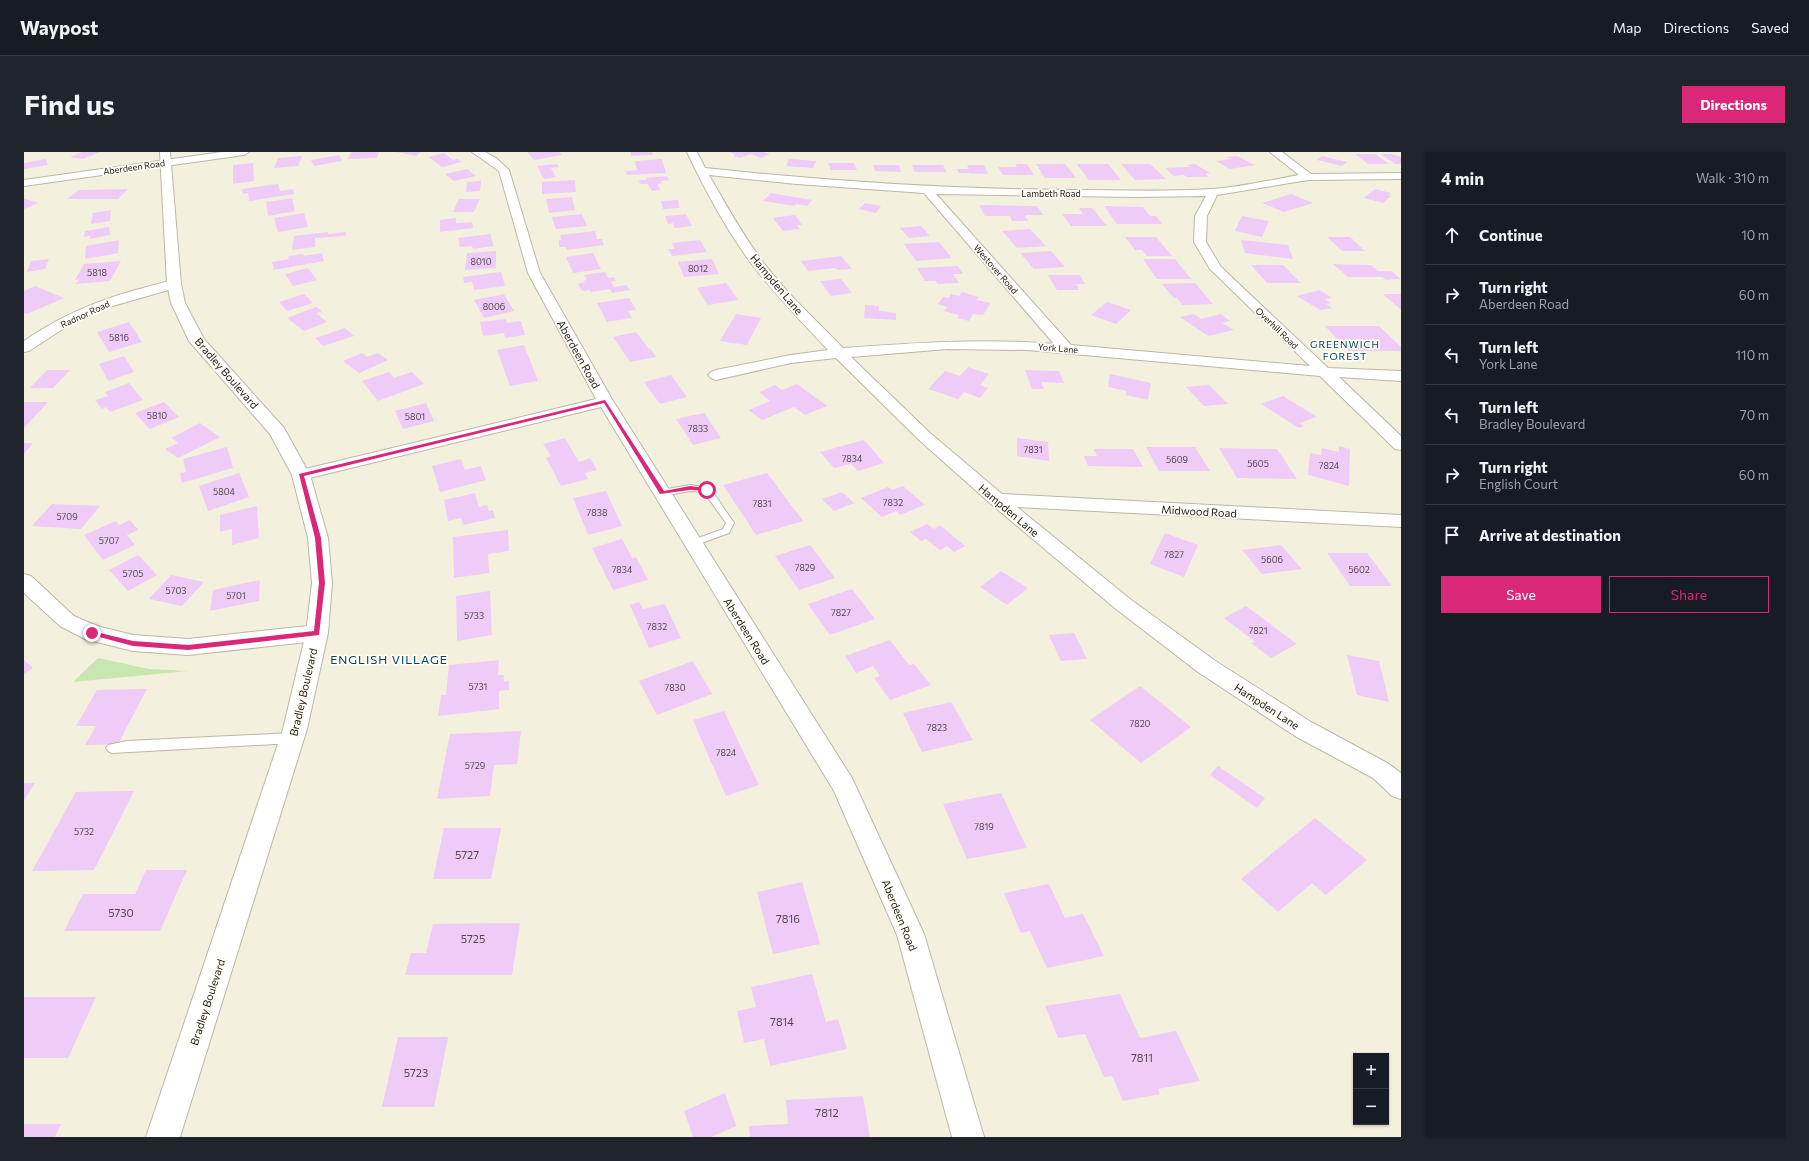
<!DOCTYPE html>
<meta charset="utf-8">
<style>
:root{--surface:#171b24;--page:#20242c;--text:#f1f3f6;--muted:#9ea1a6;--line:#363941;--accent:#db2777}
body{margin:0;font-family:Commissioner,sans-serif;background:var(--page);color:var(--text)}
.controls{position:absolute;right:12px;bottom:12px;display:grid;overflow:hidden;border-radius:0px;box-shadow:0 1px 3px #0004}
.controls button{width:36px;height:36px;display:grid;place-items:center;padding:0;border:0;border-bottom:1px solid var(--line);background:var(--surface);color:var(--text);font:20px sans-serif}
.stop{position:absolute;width:12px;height:12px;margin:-9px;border:3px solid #db2777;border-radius:50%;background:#fff}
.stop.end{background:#db2777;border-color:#fff;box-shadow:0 1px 4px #0008}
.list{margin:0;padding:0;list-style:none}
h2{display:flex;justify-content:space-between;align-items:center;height:52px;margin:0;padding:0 16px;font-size:17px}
h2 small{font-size:13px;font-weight:400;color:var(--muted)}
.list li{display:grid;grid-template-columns:26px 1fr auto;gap:12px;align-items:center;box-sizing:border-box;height:60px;padding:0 16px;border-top:1px solid var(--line)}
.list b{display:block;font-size:15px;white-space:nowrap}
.list p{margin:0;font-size:13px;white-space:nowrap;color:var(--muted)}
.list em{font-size:13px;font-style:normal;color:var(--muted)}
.actions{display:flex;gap:8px;padding:12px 16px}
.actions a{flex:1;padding:9px 0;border:1px solid var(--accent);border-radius:0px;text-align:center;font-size:14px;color:var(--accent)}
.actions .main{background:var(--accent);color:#fff}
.icon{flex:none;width:22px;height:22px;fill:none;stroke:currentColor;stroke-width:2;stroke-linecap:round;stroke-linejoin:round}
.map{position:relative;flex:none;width:1377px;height:985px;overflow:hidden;border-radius:0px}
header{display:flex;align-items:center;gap:24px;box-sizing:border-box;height:56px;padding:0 20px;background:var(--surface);border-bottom:1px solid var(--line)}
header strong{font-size:19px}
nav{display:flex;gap:22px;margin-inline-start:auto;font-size:14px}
.intro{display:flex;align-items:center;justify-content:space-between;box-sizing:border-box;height:96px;padding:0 24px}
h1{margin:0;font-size:28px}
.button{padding:10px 18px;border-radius:0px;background:var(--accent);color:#fff;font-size:14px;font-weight:700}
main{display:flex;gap:24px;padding:0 24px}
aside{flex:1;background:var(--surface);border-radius:0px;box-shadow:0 1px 3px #0004}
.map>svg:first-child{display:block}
</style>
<header>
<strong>Waypost</strong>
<nav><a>Map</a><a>Directions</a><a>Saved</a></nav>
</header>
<div class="intro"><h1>Find us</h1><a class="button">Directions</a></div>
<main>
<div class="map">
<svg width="1377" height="985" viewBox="0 0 1377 985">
<rect width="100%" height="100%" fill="#f4f0de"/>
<!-- green -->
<polygon fill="#c7e6b0" points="74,506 125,517 164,519 49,530"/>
<!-- building -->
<g fill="#efcbf8">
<polygon points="58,0 76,0 59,7 46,5"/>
<polygon points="327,0 355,0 353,6 324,7"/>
<polygon points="372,0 397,0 392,4"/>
<polygon points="503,0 535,0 538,3 510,8"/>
<polygon points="607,0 628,0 629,3 607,4"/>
<polygon points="706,0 739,0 746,2 737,6 727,2 717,6 709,4 711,3"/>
<polygon points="420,1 429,8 433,7 438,10 418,15 405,5"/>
<polygon points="1331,2 1351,2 1365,12 1344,12"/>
<polygon points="1356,2 1367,2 1375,4 1377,6 1377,12 1371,12"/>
<polygon points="315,3 318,9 290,14 287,8"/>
<polygon points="278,4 274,14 250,16 254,6"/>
<polygon points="1213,4 1231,13 1206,17 1192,9 1207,7 1202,5"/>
<polygon points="1298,4 1323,10 1318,14 1293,8"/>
<polygon points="22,7 24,13 0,17 0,11"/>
<polygon points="638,7 642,21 603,23 602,19 613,18 611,9"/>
<polygon points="765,7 792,9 789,16 762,14"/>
<polygon points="229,11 230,29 209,32 209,13"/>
<polygon points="804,11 830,11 833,18 807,18"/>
<polygon points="533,12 535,15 527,16 532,25 520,27 513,14"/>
<polygon points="991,12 1003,12 1010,23 979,23 974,15 993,15"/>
<polygon points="1012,12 1041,12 1052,26 1021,26"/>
<polygon points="1053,12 1084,12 1097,28 1065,28"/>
<polygon points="1097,12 1126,12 1142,27 1111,28"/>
<polygon points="1171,12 1186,21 1181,22 1185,25 1163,25 1160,23 1150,24 1141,16 1166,15 1163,13"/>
<polygon points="849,13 875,13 877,20 851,19"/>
<polygon points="888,13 919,13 922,20 891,20"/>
<polygon points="943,13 960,13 964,22 935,21 933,17 945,17"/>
<polygon points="443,17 452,24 430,29 421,22"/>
<polygon points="643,24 645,28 637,29 638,31 633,32 636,38 628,39 624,32 616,32 615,28 623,28 622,26"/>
<polygon points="551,28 552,40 518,42 518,30"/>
<polygon points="457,29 456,39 442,40 443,30"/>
<polygon points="254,32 256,39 269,37 270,42 225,49 224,41 219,42 218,37"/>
<polygon points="104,37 94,47 43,47 55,38"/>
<polygon points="1351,37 1367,41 1364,43 1367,44 1359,51 1340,46"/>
<polygon points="747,41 788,48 783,54 772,52 771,54 739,49"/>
<polygon points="1267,42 1289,51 1260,60 1238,51"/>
<polygon points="548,45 551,58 525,61 522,47"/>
<polygon points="268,46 271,59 244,64 242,50"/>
<polygon points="0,47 1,47 15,51 0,57"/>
<polygon points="435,47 456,47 450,60 429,60"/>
<polygon points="654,48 655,56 639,57 637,49"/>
<polygon points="841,51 857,54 852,61 835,57"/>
<polygon points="955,53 1013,54 1019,63 1001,63 1004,69 988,69 986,64 961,64"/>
<polygon points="1080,54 1119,55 1126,64 1132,64 1138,72 1093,72"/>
<polygon points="1055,56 1068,56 1083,74 1047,74 1038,62 1059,62"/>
<polygon points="87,58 86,69 67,72 69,61"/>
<polygon points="280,61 284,75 254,80 250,66"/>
<polygon points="558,62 563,74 532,77 528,65"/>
<polygon points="662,62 668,74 651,76 649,71 644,72 641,64"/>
<polygon points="771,63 778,73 773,73 776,77 759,79 749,66"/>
<polygon points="1218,64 1245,69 1238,85 1211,79"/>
<polygon points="432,66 432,71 448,70 449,76 416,80 416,68"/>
<polygon points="897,74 906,84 885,86 876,76"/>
<polygon points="85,75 86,83 66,87 66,84 60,85 61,79"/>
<polygon points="1006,77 1022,94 993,96 978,79"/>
<polygon points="571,79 573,87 578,87 580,93 543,98 542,95 535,95 535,88 537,88 536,83"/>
<polygon points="304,80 304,82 322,80 321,84 291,86 291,95 268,98 270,84"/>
<polygon points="466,82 470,94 449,97 448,94 436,95 434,86"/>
<polygon points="1101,85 1132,85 1148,104 1123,104 1118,98 1111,98"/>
<polygon points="1303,85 1326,85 1341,99 1318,99"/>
<polygon points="95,88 94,101 61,107 62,94"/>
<polygon points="676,88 683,100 648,104 644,97 651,97 648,91"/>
<polygon points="1217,88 1264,93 1269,107 1221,101"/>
<polygon points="915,90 928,106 892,109 880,92"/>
<polygon points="472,99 472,116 441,118 443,101"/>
<polygon points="1027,99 1041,115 1010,117 996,101"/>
<polygon points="298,101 300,109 250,118 248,110 265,107 264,104 279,102 280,104"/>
<polygon points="569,101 577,117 549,121 542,105"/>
<polygon points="817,104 828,117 814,118 811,116 784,119 777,109"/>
<polygon points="25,107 21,117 3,120 7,109"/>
<polygon points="688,107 695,122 660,125 654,110"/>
<polygon points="1119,107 1151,107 1167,127 1133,127"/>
<polygon points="97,109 86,129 52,132 55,127 51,128 60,112"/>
<polygon points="1309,112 1347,113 1354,119 1367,119 1377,127 1362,128 1358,125 1324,125"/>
<polygon points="1227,113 1259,113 1277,131 1243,131"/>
<polygon points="934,114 939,122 929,122 935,131 914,132 911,129 901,129 893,116"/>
<polygon points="284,116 293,128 269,134 261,122"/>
<polygon points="477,120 481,134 450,138 448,130 440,131 439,125"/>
<polygon points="581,120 584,126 590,125 592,129 587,130 590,135 602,133 606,138 588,141 586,137 567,140 566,138 558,139 554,132 561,130 560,128 563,128 560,123"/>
<polygon points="1024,123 1056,123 1061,132 1052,132 1055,138 1033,138"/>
<polygon points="817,127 828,141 807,144 796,129"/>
<polygon points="702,131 714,148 684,153 673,136"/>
<polygon points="1171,131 1189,152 1158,153 1153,146 1150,146 1138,132"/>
<polygon points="11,134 40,146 3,162 0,161 0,139"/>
<polygon points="1296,138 1308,146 1301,147 1307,151 1302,152 1308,156 1296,158 1273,144"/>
<polygon points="938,140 955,145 953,148 967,151 959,163 949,162 945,169 933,166 935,163 920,159 923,155 914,152 919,145 925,146 927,142 935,144"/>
<polygon points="280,142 289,151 263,159 255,150"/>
<polygon points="480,142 490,159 460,166 450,148"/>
<polygon points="1359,142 1377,142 1377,158"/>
<polygon points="605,146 612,158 604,159 608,166 583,170 573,151"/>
<polygon points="1083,150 1107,158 1092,172 1067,163"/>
<polygon points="841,153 855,154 855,159 872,161 872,168 840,166"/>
<polygon points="292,155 298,159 292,161 303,170 280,179 263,166"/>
<polygon points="712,162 737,166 723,193 696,189"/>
<polygon points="1170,162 1177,167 1197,162 1206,169 1198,171 1210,178 1184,184 1156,165"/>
<polygon points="482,167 483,171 497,169 501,183 481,186 480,181 459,184 456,170"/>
<polygon points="105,170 118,190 85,200 73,180"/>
<polygon points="1301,174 1355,174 1377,195 1377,199 1324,199"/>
<polygon points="321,176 330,184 299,194 291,186"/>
<polygon points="612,180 625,197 626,196 632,205 606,210 589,185"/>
<polygon points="500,193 514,229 486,234 473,198"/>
<polygon points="338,201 343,205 354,201 364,208 335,221 319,209"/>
<polygon points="100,204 110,220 84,229 75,212"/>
<polygon points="944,215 965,222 956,233 964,236 956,246 940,240 934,247 904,237 921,219 936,224"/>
<polygon points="23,218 46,218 29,236 6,236"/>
<polygon points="1001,218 1035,219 1040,231 1017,230 1020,237 1008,237"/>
<polygon points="365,220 370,226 388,220 400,232 354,249 338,229"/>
<polygon points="1086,222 1127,231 1124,248 1102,243 1103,239 1084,235"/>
<polygon points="647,223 663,245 636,252 620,230"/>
<polygon points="105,231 119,248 86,260 82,255 78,257 71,248 84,244 81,240"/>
<polygon points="773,232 803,254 781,263 770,255 738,268 725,258 746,249 735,240 751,233 758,238"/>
<polygon points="1185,233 1204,252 1180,254 1162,235"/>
<polygon points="1259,244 1293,265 1275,271 1280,274 1275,276 1237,252"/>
<polygon points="0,250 24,250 0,276"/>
<polygon points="140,250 155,265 126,277 111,261"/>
<polygon points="402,251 410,269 379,277 371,259"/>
<polygon points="680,261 697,286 669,293 652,267"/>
<polygon points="176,271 196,285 154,306 141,297 154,291 147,286"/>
<polygon points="541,286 555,310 566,306 573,318 561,321 564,327 537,334 522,306 527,304 519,292"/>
<polygon points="993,286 1024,290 1025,309 993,304"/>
<polygon points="840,288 860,311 834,319 827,312 810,316 796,300"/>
<polygon points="0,291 9,291 0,302"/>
<polygon points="1315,294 1326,297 1325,334 1284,323 1286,301 1297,303 1298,296 1315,300"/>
<polygon points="203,295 209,316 158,331 156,321 162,320 159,307"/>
<polygon points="1122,295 1171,295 1186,319 1135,319"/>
<polygon points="1195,296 1253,297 1273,327 1213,326"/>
<polygon points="1070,297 1109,297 1119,315 1064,314 1060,304 1073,304"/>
<polygon points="437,307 441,318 457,314 462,328 416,340 408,314"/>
<polygon points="215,321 225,345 184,359 175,334"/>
<polygon points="743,321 779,369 732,383 699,333"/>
<polygon points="879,334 901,353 876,363 872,359 858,365 837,346 864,335 868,338"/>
<polygon points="582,339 598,374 564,383 549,346"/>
<polygon points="818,340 830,351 810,359 798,347"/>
<polygon points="451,341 455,355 463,353 465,359 469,358 471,366 439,373 437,366 424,369 420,348"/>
<polygon points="28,352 76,354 57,377 8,374"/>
<polygon points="233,354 235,386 208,393 208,377 196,380 196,363"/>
<polygon points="106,368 114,378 103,383 111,393 79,408 60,383 92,369 95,373"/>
<polygon points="903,372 910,377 916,373 941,394 930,400 923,394 916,398 902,387 897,389 886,380"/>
<polygon points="484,378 485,399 464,402 465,421 430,426 429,385"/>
<polygon points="1141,381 1174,393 1160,425 1126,412"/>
<polygon points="598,387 608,406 612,405 624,428 589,438 568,396"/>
<polygon points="786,393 811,426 775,438 751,404"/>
<polygon points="1257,393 1278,417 1238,422 1218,398"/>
<polygon points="1303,401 1343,401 1368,434 1326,434"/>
<polygon points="114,403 133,423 104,439 85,418"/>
<polygon points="977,419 1004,436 983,453 956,435"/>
<polygon points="147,423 180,430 158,454 125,447"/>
<polygon points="236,428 235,449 186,459 189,438"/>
<polygon points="828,437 851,467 806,483 784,452"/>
<polygon points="466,439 468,483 433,489 432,444"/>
<polygon points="615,450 619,457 641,452 657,486 625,496 606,453"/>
<polygon points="1222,454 1273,492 1247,506 1227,491 1231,490 1200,466"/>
<polygon points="1050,481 1063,507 1037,509 1025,483"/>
<polygon points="866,488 885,513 890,512 907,533 866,548 850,526 856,524 849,514 832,521 821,504"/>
<polygon points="1323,503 1355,509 1365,550 1333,543"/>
<polygon points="0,508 9,516 0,522"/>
<polygon points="475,508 474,523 480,523 480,530 485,529 485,538 475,539 475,557 414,564 417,543 422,543 425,513"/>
<polygon points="669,509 688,542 633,563 615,529"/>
<polygon points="1116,534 1167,575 1117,611 1066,568"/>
<polygon points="123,537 94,592 61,593 72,574 52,574 73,538"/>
<polygon points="927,550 949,588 898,600 879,561"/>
<polygon points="700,559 735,633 702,644 669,568"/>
<polygon points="497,579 493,612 470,613 466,644 413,647 426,582"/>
<polygon points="1194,614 1241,646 1233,656 1186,623"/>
<polygon points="0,631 11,631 0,648"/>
<polygon points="110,639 70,718 8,719 52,640"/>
<polygon points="977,641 1003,696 943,707 919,652"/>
<polygon points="1291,666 1343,708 1302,743 1288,731 1254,760 1217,727"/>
<polygon points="420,676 477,676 467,727 409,727"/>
<polygon points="122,718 163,718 136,779 40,779 59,742 111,742"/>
<polygon points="778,730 796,792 749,802 733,740"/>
<polygon points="1025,732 1041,766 1059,762 1080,804 1023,816 1006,779 997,781 980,741"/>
<polygon points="496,771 488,823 381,823 387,801 402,801 409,772"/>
<polygon points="788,822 802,870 814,867 823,897 746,914 740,887 720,891 713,859 732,855 727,835"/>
<polygon points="1096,842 1116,886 1152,879 1176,929 1134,937 1136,942 1099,949 1088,924 1080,925 1061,882 1034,886 1021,854"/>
<polygon points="0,845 72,845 44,906 0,906"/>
<polygon points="374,885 424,885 410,955 358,955"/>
<polygon points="701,941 712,974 687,985 669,985 660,959"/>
<polygon points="839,944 846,985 726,985 725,974 764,972 762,948"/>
<polygon points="0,972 37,972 31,985 0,985"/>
</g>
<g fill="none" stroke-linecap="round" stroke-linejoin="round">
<defs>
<g id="service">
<polygon points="666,333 686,336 710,371 705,381 672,393 666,393 665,391 666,389 699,377 702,371 680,340 666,339 638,344 634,341 638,338"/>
<polygon points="269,581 273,583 274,586 273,589 269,591 88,601 84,599 82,596 84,593 103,589"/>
</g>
<g id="minor">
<polygon points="198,0 225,0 220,3 0,34 0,28"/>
<polygon points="448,0 461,0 472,6 485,18 516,121 589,249 828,626 900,782 960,985 928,985 873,783 810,639 577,255 277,328 271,327 268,323 271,319 277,318 572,247 504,121 475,19"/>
<path d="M663,0H673L681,16C803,29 924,37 1046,38C1093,38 1141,40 1188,37C1217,35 1246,28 1275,23L1246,0H1258L1287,22L1377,21V27L1284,28L1193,43L1183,64L1182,90L1197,115L1304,216L1377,219V229L1315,225L1377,284V298L1371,297L1296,224L1004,198L924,197L827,205L906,281L978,342L1377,363V375L993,355L1106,447L1190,508L1287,570L1365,612L1377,621V647L1368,644L1349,626L1271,584L1174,520L1092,457L967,352L894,287L812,206L767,211L692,228L687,226L684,223L687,220L692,218L767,203L804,198C778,170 750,142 727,111C702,77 681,38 663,0ZM685,23L773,32L900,41L1030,192C959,186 889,191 819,196C791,167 760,139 736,106C717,80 701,51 685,23ZM912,42L1113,45L1182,44L1171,64L1170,90L1186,117L1286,214L1047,193Z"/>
<path d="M150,128L155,129L157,132L155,135L78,157L45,173L5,199L0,200V189C50,155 92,142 150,128Z"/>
<polygon points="0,422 7,424 50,464 73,474 109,483 164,487 293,473 300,475 303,481 300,487 293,489 164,503 109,499 61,487 36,474 0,441"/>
</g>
<polygon id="secondary" points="136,0 146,0 157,132 161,151 180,187 260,276 286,323 304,386 308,431 304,481 283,577 156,985 122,985 259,577 282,481 288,431 284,386 268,323 246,282 165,189 147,151 143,132"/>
</defs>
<!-- service casing -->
<use href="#service" stroke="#bbb7a6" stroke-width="2"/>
<!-- minor casing -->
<use href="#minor" stroke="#bbb7a6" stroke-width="2"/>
<!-- secondary casing -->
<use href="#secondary" stroke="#bbb7a6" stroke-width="2"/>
<!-- service -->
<use href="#service" fill="#fff" fill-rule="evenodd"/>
<!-- minor -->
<use href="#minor" fill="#fff" fill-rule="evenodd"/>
<!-- secondary -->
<use href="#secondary" fill="#fff" fill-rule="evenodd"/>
</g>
<!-- route -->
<polygon fill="#db2777" points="581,248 640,339 666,334 683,336 685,337 685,339 666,338 636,342 580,251 280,324 297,386 301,431 295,483 164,498 109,494 68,483 64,481 68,479 109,489 164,493 290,479 295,431 291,386 275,322"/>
<g text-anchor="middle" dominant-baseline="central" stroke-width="3.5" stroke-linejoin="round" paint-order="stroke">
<!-- far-street labels -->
<g font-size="9" fill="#1e1c16" stroke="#fffdf6">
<text transform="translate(110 15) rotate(-8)">Aberdeen Road</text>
<text x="1027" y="41">Lambeth Road</text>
<text transform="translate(972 117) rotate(49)">Westover Road</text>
<text transform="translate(61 162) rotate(-25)">Radnor Road</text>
<text transform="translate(1253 176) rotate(44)">Overhill Road</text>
<text transform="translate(1034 196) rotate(5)">York Lane</text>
</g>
<!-- number labels -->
<g font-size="9" fill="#52484e">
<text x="457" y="109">8010</text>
<text x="674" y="116">8012</text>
<text x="73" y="120">5818</text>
<text x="470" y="154">8006</text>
<text x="95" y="185">5816</text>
<text x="133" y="263">5810</text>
<text x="391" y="264">5801</text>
<text x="674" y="276">7833</text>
<text x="1009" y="297">7831</text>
<text x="828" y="306">7834</text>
<text x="1153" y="307">5609</text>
<text x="1234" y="311">5605</text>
<text x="1305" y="313">7824</text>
<text x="200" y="339">5804</text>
<text x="869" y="350">7832</text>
<text x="738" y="351">7831</text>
<text x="573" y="360">7838</text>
<text x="43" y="364">5709</text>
<text x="85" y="388">5707</text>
<text x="1150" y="402">7827</text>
<text x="1248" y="407">5606</text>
<text x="781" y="415">7829</text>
<text x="598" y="417">7834</text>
<text x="1335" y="417">5602</text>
<text x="109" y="421">5705</text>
<text x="152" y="438">5703</text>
<text x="212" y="443">5701</text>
<text x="817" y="460">7827</text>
<text x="450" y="463">5733</text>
<text x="633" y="474">7832</text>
<text x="1234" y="478">7821</text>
<text x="454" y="534">5731</text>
<text x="651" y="535">7830</text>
<text x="1116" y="571">7820</text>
<text x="913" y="575">7823</text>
<text x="702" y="600">7824</text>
<text x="451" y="613">5729</text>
<text x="960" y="674">7819</text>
<text x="60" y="679">5732</text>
</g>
<!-- far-neighbourhood labels -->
<g font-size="10" letter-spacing="1" fill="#014463" stroke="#fffdf6">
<text x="1321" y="192">GREENWICH<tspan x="1321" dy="12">FOREST</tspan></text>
</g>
<!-- street labels -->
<g font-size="11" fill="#1e1c16" stroke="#fffdf6">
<text transform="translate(753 132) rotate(50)">Hampden Lane</text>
<text transform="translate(555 202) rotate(61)">Aberdeen Road</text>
<text transform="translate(203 221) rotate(49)">Bradley Boulevard</text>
<text transform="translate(985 358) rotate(40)">Hampden Lane</text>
<text transform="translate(1175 359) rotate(3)">Midwood Road</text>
<text transform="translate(723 479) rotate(58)">Aberdeen Road</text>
<text transform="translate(279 540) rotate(-77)">Bradley Boulevard</text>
<text transform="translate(1243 554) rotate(33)">Hampden Lane</text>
<text transform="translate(876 763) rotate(68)">Aberdeen Road</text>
<text transform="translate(183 850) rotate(-72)">Bradley Boulevard</text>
</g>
<!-- near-number labels -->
<g font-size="11" fill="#52484e">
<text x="443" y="702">5727</text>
<text x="97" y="760">5730</text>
<text x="764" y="766">7816</text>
<text x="449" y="786">5725</text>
<text x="758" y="869">7814</text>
<text x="1118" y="905">7811</text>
<text x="392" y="920">5723</text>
<text x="803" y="960">7812</text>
</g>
<!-- neighbourhood labels -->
<g font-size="12" letter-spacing="1" fill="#014463" stroke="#fffdf6">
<text x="365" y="507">ENGLISH VILLAGE</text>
</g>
</g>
</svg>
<div class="controls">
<button>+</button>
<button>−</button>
</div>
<div class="stop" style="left:683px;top:338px"></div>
<div class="stop end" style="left:68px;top:481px"></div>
</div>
<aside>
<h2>4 min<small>Walk · 310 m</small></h2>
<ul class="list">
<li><svg class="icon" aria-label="ahead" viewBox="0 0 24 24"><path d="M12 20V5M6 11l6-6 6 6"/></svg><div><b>Continue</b></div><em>10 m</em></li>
<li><svg class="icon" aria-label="right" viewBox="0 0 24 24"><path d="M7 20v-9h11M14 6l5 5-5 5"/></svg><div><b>Turn right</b><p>Aberdeen Road</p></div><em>60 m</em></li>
<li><svg class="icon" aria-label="left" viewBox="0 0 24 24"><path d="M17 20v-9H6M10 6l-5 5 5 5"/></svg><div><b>Turn left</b><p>York Lane</p></div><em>110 m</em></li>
<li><svg class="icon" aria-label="left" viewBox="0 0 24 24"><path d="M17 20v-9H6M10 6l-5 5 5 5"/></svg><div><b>Turn left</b><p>Bradley Boulevard</p></div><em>70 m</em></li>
<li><svg class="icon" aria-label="right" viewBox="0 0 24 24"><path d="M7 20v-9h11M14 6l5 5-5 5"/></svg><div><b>Turn right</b><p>English Court</p></div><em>60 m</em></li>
<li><svg class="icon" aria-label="arrive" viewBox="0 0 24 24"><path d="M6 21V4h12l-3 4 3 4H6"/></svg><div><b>Arrive at destination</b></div></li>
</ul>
<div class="actions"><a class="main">Save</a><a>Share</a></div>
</aside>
</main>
